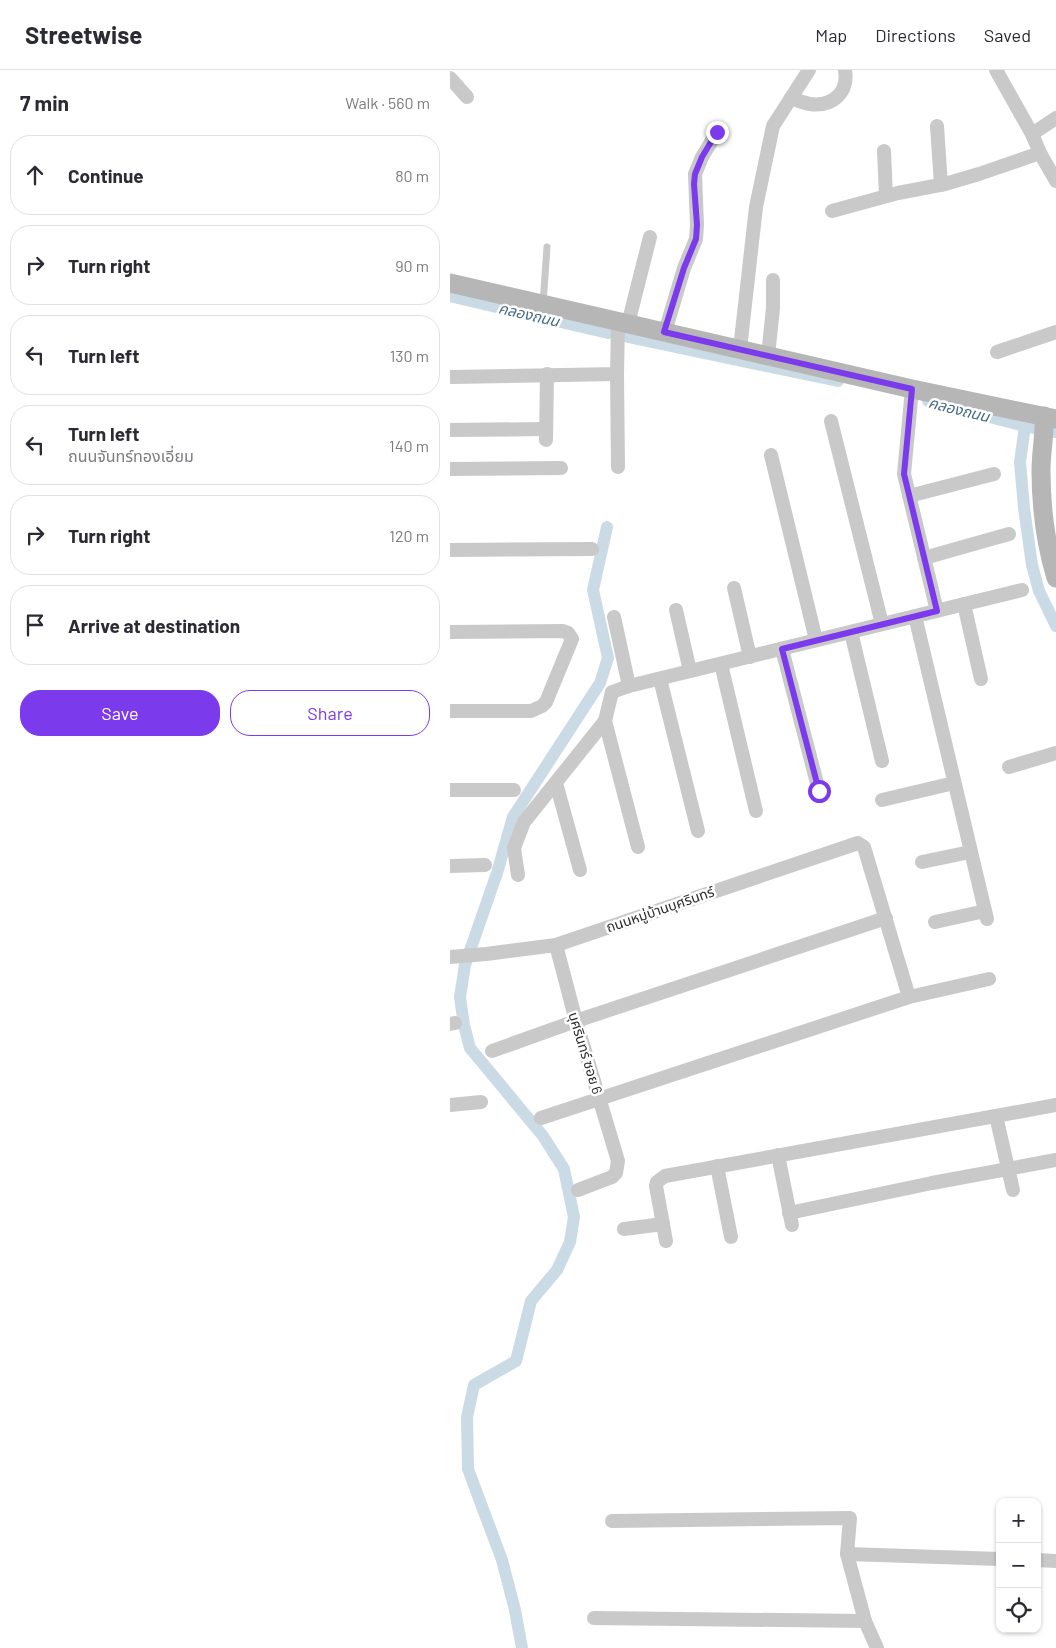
<!DOCTYPE html>
<meta charset="utf-8">
<style>
:root{--surface:#fff;--page:#f7f7f7;--text:#2b2b33;--muted:#7c7c81;--line:#e1e1e2;--accent:#7c3aed}
body{margin:0;font-family:Barlow,"Noto Sans Thai",sans-serif;background:var(--page);color:var(--text)}
.controls{position:absolute;right:15px;bottom:15px;display:grid;overflow:hidden;border-radius:10px;box-shadow:0 1px 4px #0004}
.controls button{width:45px;height:45px;display:grid;place-items:center;padding:0;border:0;border-bottom:1px solid var(--line);background:var(--surface);color:var(--text);font:25px sans-serif}
.stop{position:absolute;width:15px;height:15px;margin:-11px;border:4px solid #7c3aed;border-radius:50%;background:#fff}
.stop.end{background:#7c3aed;border-color:#fff;box-shadow:0 1px 5px #0008}
.list{margin:0;padding:0;list-style:none}
h2{display:flex;justify-content:space-between;align-items:center;height:65px;margin:0;padding:0 20px;font-size:21px}
h2 small{font-size:16px;font-weight:400;color:var(--muted)}
.list li{display:grid;grid-template-columns:32px 1fr auto;gap:15px;align-items:center;box-sizing:border-box;height:80px;margin:0 10px 10px;padding:0 10px;border:1px solid var(--line);border-radius:20px}
.list b{display:block;font-size:19px;white-space:nowrap}
.list p{margin:0;font-size:16px;white-space:nowrap;color:var(--muted)}
.list em{font-size:16px;font-style:normal;color:var(--muted)}
.actions{display:flex;gap:10px;padding:15px 20px}
.actions a{flex:1;padding:11px 0;border:1px solid var(--accent);border-radius:20px;text-align:center;font-size:18px;color:var(--accent)}
.actions .main{background:var(--accent);color:#fff}
.icon{flex:none;width:28px;height:28px;fill:none;stroke:currentColor;stroke-width:2;stroke-linecap:round;stroke-linejoin:round}
.map{position:relative;flex:none;width:606px;height:1578px;overflow:hidden}
header{display:flex;align-items:center;gap:30px;box-sizing:border-box;height:70px;padding:0 25px;background:var(--surface);border-bottom:1px solid var(--line)}
header strong{font-size:24px}
nav{display:flex;gap:28px;margin-inline-start:auto;font-size:18px}
main{display:flex}
aside{flex:1;background:var(--surface)}
.map>svg:first-child{display:block}
</style>
<header>
<strong>Streetwise</strong>
<nav><a>Map</a><a>Directions</a><a>Saved</a></nav>
</header>
<main>
<aside>
<h2>7 min<small>Walk · 560 m</small></h2>
<ul class="list">
<li><svg class="icon" aria-label="ahead" viewBox="0 0 24 24"><path d="M12 20V5M6 11l6-6 6 6"/></svg><div><b>Continue</b></div><em>80 m</em></li>
<li><svg class="icon" aria-label="right" viewBox="0 0 24 24"><path d="M7 20v-9h11M14 6l5 5-5 5"/></svg><div><b>Turn right</b></div><em>90 m</em></li>
<li><svg class="icon" aria-label="left" viewBox="0 0 24 24"><path d="M17 20v-9H6M10 6l-5 5 5 5"/></svg><div><b>Turn left</b></div><em>130 m</em></li>
<li><svg class="icon" aria-label="left" viewBox="0 0 24 24"><path d="M17 20v-9H6M10 6l-5 5 5 5"/></svg><div><b>Turn left</b><p>ถนนจันทร์ทองเอี่ยม</p></div><em>140 m</em></li>
<li><svg class="icon" aria-label="right" viewBox="0 0 24 24"><path d="M7 20v-9h11M14 6l5 5-5 5"/></svg><div><b>Turn right</b></div><em>120 m</em></li>
<li><svg class="icon" aria-label="arrive" viewBox="0 0 24 24"><path d="M6 21V4h12l-3 4 3 4H6"/></svg><div><b>Arrive at destination</b></div></li>
</ul>
<div class="actions"><a class="main">Save</a><a>Share</a></div>
</aside>
<div class="map">
<svg width="606" height="1578" viewBox="0 0 606 1578">
<rect width="100%" height="100%" fill="#fff"/>
<g fill="none" stroke-linecap="round" stroke-linejoin="round">
<!-- canal -->
<g stroke="#cadbe6" stroke-width="12">
<polyline points="0,226 158,263"/>
<polyline points="178,267 388,311"/>
<polyline points="478,331 575,356 606,362"/>
<polyline points="575,356 570,392 574,438 582,495 589,521 606,556"/>
<polyline points="72,1578 65,1540 52,1490 18,1399 17,1347 24,1315 66,1291 81,1231 107,1200 120,1172 124,1147 114,1099 93,1066 20,978 14,955 10,927 15,895 47,803 63,747 150,613 158,588 143,520 157,457"/>
</g>
<!-- lane -->
<polyline stroke="#c9c9c9" stroke-width="7" points="93,234 97,177"/>
<!-- street -->
<g stroke="#c9c9c9" stroke-width="14">
<polyline points="546,0 582,64 590,83 606,111"/>
<polyline points="0,8 17,27"/>
<path d="M341,28C347,30 354,33 360,34C382,37 399,23 395,0"/>
<polyline points="487,56 491,115"/>
<polyline points="582,64 606,48"/>
<polyline points="434,81 436,126"/>
<polyline points="382,141 448,123 495,114 529,104 590,83"/>
<polyline points="178,254 200,167"/>
<polyline points="215,262 234,198 246,169 247,155 245,104 252,87 267,62"/>
<polyline points="290,279 306,137 323,56 359,0"/>
<polyline points="547,282 606,262"/>
<polyline points="318,286 323,238 323,210"/>
<polyline points="167,304 168,397"/>
<polyline points="0,307 167,304 168,252"/>
<polyline points="462,319 454,404 487,541"/>
<polyline points="381,351 432,554"/>
<polyline points="0,360 96,359"/>
<polyline points="96,370 97,304"/>
<polyline points="321,385 366,570"/>
<polyline points="0,399 111,398"/>
<polyline points="459,426 544,404"/>
<polyline points="0,480 142,479"/>
<polyline points="474,488 559,464"/>
<polyline points="284,518 300,587"/>
<polyline points="514,534 531,609"/>
<polyline points="226,540 240,601"/>
<polyline points="465,546 537,849"/>
<polyline points="164,547 179,616 572,520"/>
<polyline points="0,562 113,561 118,563 122,569 96,632 92,636 81,641 0,641"/>
<polyline points="401,562 432,691"/>
<polyline points="332,579 369,721"/>
<polyline points="271,594 306,741"/>
<polyline points="210,609 248,761"/>
<polyline points="155,651 188,777"/>
<polyline points="559,697 606,683"/>
<polyline points="106,713 130,800"/>
<polyline points="0,720 64,720"/>
<polyline points="432,730 504,713"/>
<polyline points="472,792 520,782"/>
<polyline points="0,796 35,795"/>
<polyline points="68,805 64,778 74,752 155,651 162,622 179,616"/>
<polyline points="485,852 535,841"/>
<polyline points="106,875 126,951 168,1091 166,1103 162,1107 128,1120"/>
<polyline points="0,887 36,884 106,875 408,773 414,777 459,927"/>
<polyline points="0,954 5,953"/>
<polyline points="42,981 126,951 436,848"/>
<polyline points="0,1035 31,1032"/>
<polyline points="546,1046 563,1120"/>
<polyline points="91,1048 459,927 539,909"/>
<polyline points="328,1085 342,1155"/>
<polyline points="267,1096 281,1167"/>
<polyline points="339,1143 482,1113 606,1090"/>
<polyline points="174,1159 213,1154"/>
<polyline points="216,1171 206,1116 207,1112 215,1106 606,1035"/>
<polyline points="162,1451 400,1448 397,1484 415,1551 427,1578"/>
<polyline points="397,1484 550,1489"/>
<polyline points="587,1490 606,1491"/>
<polyline points="144,1548 415,1551"/>
</g>
<!-- secondary -->
<g stroke="#b6b6b6" stroke-width="19">
<polyline points="0,213 462,319 606,349"/>
<path d="M594,346C595,365 591,382 591,400C591,436 596,475 606,508"/>
</g>
</g>
<g fill="none" stroke-linecap="round" stroke-linejoin="round">
<!-- route -->
<polyline stroke="#7c3aed" stroke-width="6" points="267,62 252,87 245,104 244,114 247,155 246,169 234,198 214,262 462,319 454,404 487,541 332,579 369,721"/>
</g>
<g text-anchor="middle" dominant-baseline="central" stroke-width="5" stroke-linejoin="round" paint-order="stroke">
<!-- street labels -->
<g font-size="14" fill="#2c2c2c" stroke="#fff">
<text transform="translate(210 839) rotate(-19)">ถนนหมู่บ้านบุศรินทร์</text>
<text transform="translate(136 983) rotate(73)">บุศรินทร์ ซอย 6</text>
</g>
<!-- water labels -->
<g font-size="15" font-style="italic" fill="#456c84" stroke="#fff">
<text transform="translate(79 244) rotate(13)">คลองถนน</text>
<text transform="translate(509 339) rotate(14)">คลองถนน</text>
</g>
</g>
</svg>
<div class="controls">
<button>+</button>
<button>−</button>
<button><svg class="icon" aria-label="locate" viewBox="0 0 24 24"><circle cx="12" cy="12" r="6"/><path d="M12 2v4M12 18v4M2 12h4M18 12h4"/></svg></button>
</div>
<div class="stop" style="left:369px;top:721px"></div>
<div class="stop end" style="left:267px;top:62px"></div>
</div>
</main>
